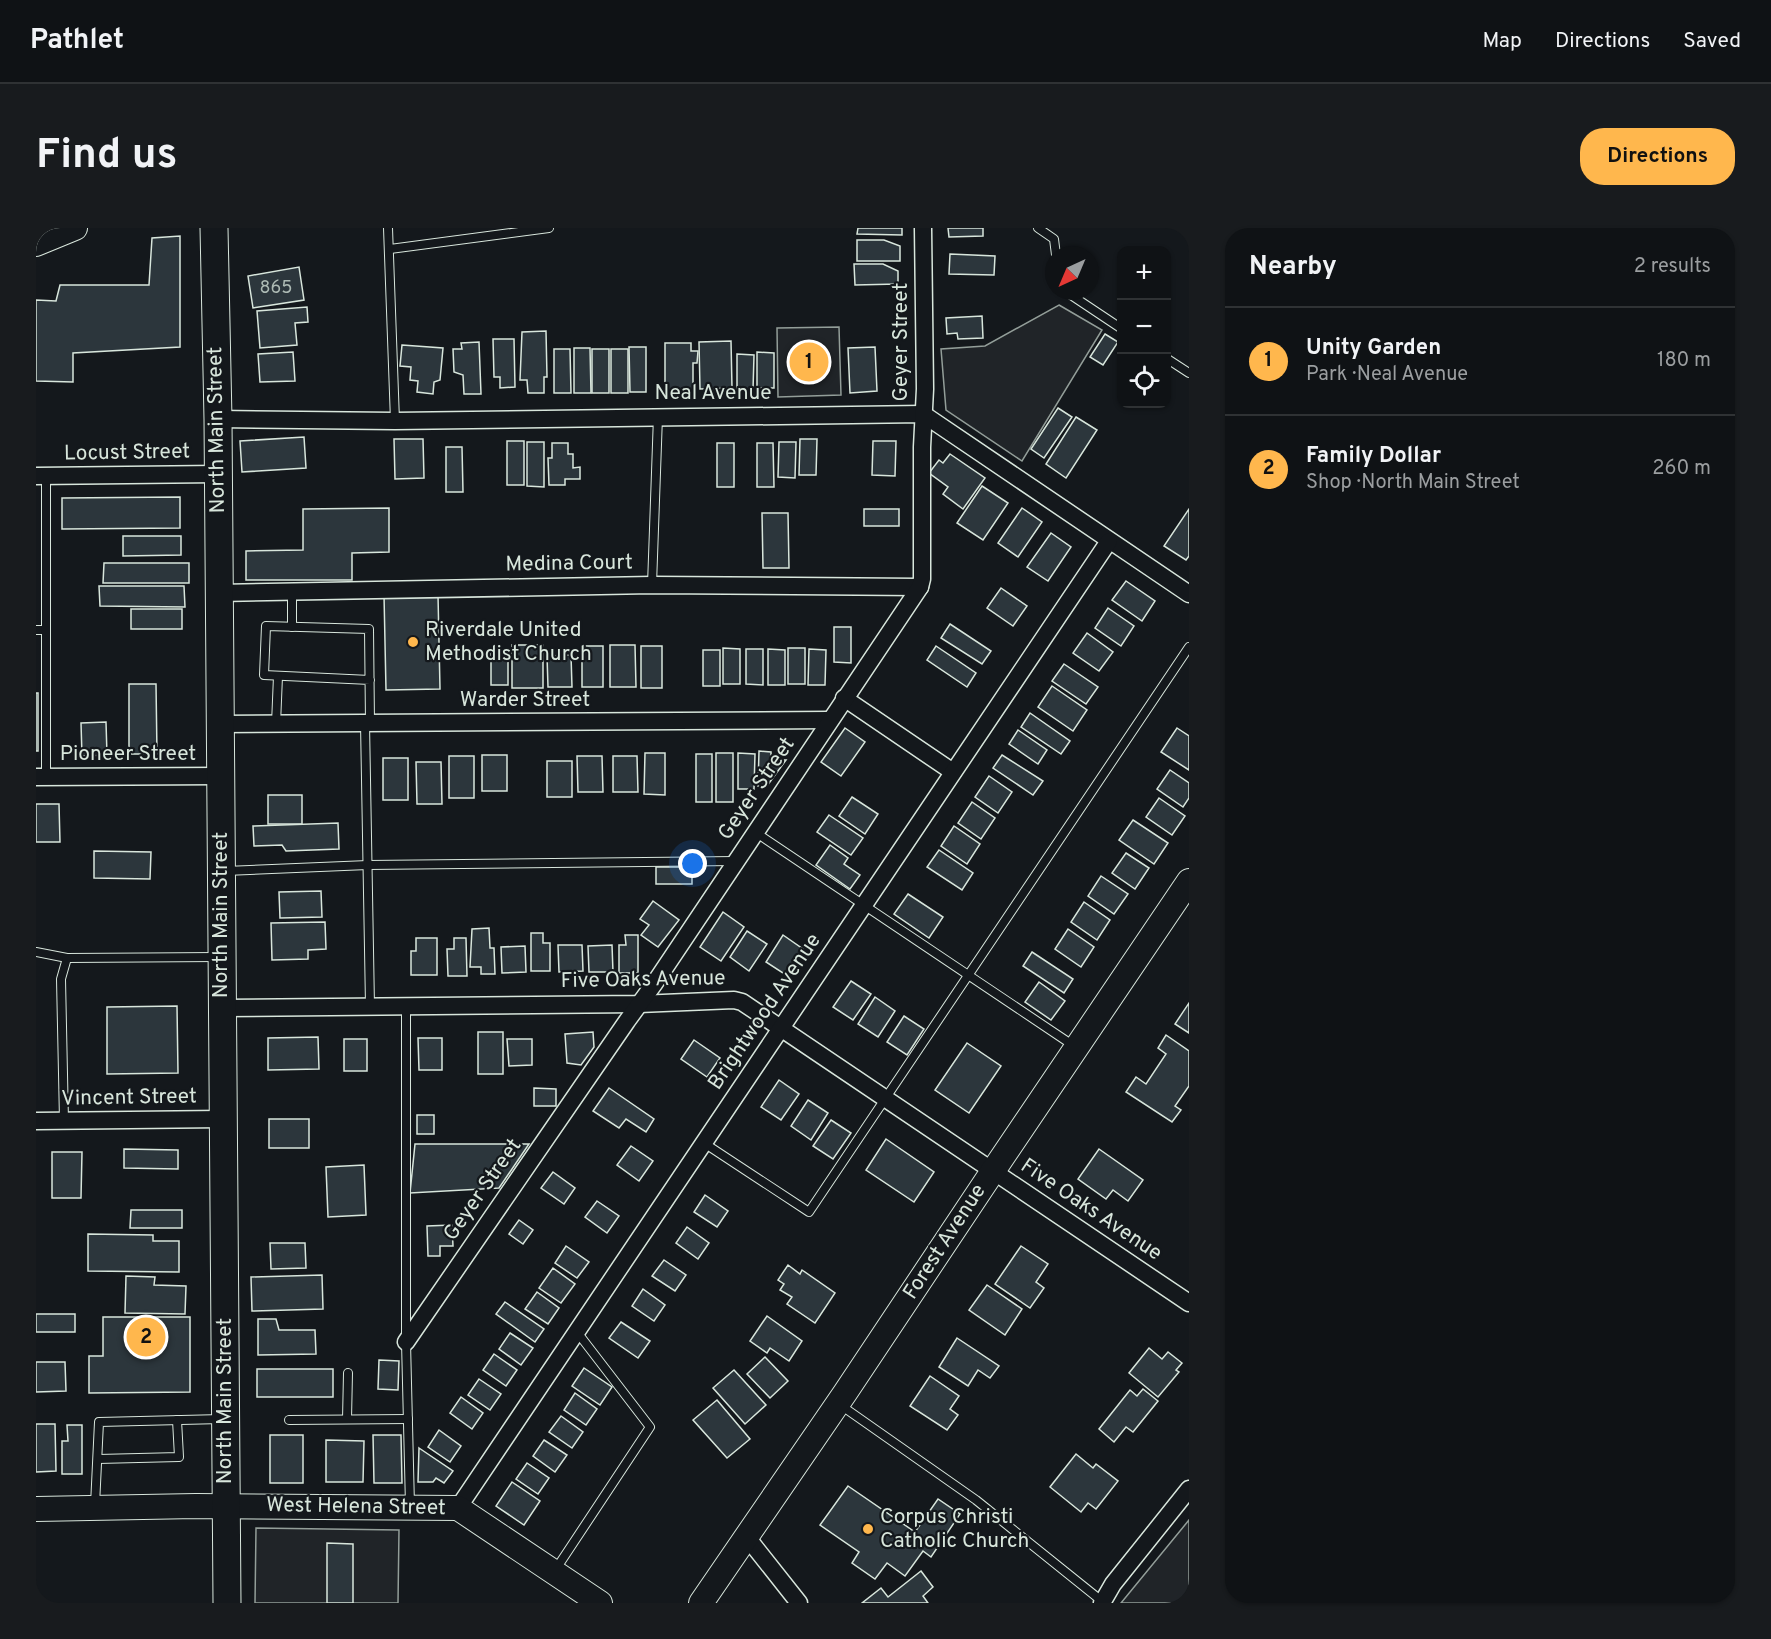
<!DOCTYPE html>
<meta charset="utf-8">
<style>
:root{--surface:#0f1215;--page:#181b1e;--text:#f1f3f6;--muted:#9b9ea0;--line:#2f3234;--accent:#ffb74d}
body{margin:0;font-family:Overpass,sans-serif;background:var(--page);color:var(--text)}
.controls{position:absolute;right:18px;top:18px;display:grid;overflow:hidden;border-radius:12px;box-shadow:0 2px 4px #0004}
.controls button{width:54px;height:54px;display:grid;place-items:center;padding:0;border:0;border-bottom:2px solid var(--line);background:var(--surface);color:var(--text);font:30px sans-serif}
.compass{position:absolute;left:1009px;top:18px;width:54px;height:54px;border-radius:50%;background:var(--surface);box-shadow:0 2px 4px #0004;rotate:224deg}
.you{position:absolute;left:657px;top:636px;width:21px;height:21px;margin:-15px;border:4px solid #fff;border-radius:50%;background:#1a73e8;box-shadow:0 0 0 9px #1a73e833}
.badge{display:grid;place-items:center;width:39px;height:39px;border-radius:50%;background:var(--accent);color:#111;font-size:20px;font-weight:700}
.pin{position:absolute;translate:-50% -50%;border:3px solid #fff;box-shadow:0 2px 6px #0006}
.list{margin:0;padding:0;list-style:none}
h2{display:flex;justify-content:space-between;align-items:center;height:78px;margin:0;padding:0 24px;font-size:26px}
h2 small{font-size:20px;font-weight:400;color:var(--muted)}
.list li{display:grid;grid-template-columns:39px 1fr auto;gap:18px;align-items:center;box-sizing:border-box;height:108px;padding:0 24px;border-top:2px solid var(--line)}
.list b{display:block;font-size:22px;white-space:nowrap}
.list p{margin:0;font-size:20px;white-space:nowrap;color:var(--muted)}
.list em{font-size:20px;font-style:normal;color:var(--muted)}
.icon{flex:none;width:33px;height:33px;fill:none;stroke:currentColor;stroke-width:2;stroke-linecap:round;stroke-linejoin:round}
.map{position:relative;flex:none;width:1153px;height:1375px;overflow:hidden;border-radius:24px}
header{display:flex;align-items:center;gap:36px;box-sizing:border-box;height:84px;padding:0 30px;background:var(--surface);border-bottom:2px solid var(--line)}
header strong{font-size:28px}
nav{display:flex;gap:33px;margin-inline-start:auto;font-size:21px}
.intro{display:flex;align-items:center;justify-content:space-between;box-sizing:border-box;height:144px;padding:0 36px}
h1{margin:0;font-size:42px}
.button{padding:15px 27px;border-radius:24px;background:var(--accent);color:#111;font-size:21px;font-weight:700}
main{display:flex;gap:36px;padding:0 36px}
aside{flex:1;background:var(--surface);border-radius:24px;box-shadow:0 2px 4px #0004}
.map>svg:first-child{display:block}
</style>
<header>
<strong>Pathlet</strong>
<nav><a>Map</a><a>Directions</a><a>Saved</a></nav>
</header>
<div class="intro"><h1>Find us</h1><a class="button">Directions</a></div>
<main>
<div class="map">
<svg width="1153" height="1375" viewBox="0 0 1153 1375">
<rect width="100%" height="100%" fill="#14181c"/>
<!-- green -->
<g fill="#202428" stroke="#939e99" stroke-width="1.5">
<polygon points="1023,77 1066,102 986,233 910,182 905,121 949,118"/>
<polygon points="803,99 805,167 742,169 741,100"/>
<polygon points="1153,1292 1153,1375 1085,1375"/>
<polygon points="220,1300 363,1302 362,1375 219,1375"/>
</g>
<!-- building -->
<g fill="#2c363c" stroke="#d8e6dc" stroke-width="1.5">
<polygon points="822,0 866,0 866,7 821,6"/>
<polygon points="912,0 947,0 947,8 913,9"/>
<polygon points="144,8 144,119 37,125 37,154 0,153 0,72 20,73 24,57 113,57 116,10"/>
<polygon points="821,12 848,12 864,18 864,33 821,33"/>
<polygon points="914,26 959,28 958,47 913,46"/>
<polygon points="818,36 847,36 862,43 862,56 819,57"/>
<polygon points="263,39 268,72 217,80 212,48"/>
<polygon points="271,79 272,94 259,95 261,117 224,120 221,83"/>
<polygon points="946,88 947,110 922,111 921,105 911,106 910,90"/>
<polygon points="510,103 511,149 508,149 508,165 492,165 491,152 484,152 486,104"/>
<polygon points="1069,106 1082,114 1067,137 1054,129"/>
<polygon points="457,111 478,111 479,159 464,160 464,149 458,149"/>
<polygon points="695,113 696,160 664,161 663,114"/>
<polygon points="443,114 445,166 428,166 427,147 418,144 417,121 426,121 425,115"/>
<polygon points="629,115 655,115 655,123 662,123 661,135 657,135 657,167 629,167"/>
<polygon points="366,117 407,120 404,152 398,154 397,166 381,164 382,153 374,152 375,139 364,138"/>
<polygon points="593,119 610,119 610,164 594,164"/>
<polygon points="839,119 841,163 814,165 812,120"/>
<polygon points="538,120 554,120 555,165 538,165"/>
<polygon points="518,121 534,121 535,165 518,165"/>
<rect x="556" y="121" width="17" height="44"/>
<rect x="575" y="121" width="17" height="44"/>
<polygon points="257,124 259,153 224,154 222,126"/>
<polygon points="721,124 738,125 738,160 721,160"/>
<polygon points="701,126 718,127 717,162 701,162"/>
<polygon points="1022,180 1036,189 1008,230 995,221"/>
<polygon points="1040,189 1061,202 1030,250 1010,236"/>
<polygon points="268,209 270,240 206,244 204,213"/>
<polygon points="358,211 387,211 388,250 359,251"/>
<polygon points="764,211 781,211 780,247 763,247"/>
<rect x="471" y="213" width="17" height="44"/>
<polygon points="837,213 860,213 859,248 836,247"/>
<polygon points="491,214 508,214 508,259 491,258"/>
<polygon points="743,214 760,214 759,250 742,249"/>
<polygon points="516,215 532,215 532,226 537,226 537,240 544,239 544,251 529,251 529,257 513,257 512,230 516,230"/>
<rect x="681" y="215" width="17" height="44"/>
<polygon points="721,215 737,215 738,259 721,259"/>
<polygon points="410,219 426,219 427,264 410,264"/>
<polygon points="914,226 949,250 927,281 907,266 912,259 893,245 903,232 907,235"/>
<polygon points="946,258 972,275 947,312 921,295"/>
<polygon points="144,269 144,300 26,301 26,270"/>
<polygon points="353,280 353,324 316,325 316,352 210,352 210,323 267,322 267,281"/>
<polygon points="986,280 1006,294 982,329 962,315"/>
<rect x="828" y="281" width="35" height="17"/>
<polygon points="1153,281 1153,328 1150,332 1128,318"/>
<polygon points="726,285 752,285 753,340 727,340"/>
<polygon points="1015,305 1035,319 1012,353 991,339"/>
<polygon points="87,308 145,308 145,327 87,328"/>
<polygon points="68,335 153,335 153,355 67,355"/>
<polygon points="1090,353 1119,373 1106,393 1076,372"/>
<polygon points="63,358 148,358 149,379 64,378"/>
<polygon points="965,360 991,378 977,398 951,380"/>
<polygon points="348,367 402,367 404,461 350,462"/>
<polygon points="1072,380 1098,398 1085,418 1059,400"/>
<rect x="95" y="381" width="51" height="20"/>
<polygon points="914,396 955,423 946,436 905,410"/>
<polygon points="798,399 815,399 815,435 798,434"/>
<polygon points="1051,405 1077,424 1063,443 1037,425"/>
<rect x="476" y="417" width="31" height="43"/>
<polygon points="574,417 599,417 600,459 574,459"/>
<rect x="546" y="418" width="21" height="41"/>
<rect x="605" y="418" width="21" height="42"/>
<polygon points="900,418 940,445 931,459 891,432"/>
<polygon points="687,420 704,421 704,456 687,456"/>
<rect x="752" y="420" width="17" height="36"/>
<polygon points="710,421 727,421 727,457 710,456"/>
<polygon points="732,421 749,422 749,457 732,457"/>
<polygon points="773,421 790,422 789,457 772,457"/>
<rect x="455" y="422" width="17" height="35"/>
<rect x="667" y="422" width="17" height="36"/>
<polygon points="535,427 536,459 512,459 511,428"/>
<polygon points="1028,436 1062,459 1050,476 1016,453"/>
<polygon points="93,456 120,456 121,526 93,526"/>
<polygon points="1016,458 1051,482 1037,503 1002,479"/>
<rect x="0" y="465" width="2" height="58"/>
<polygon points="994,485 1034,513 1025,526 985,499"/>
<polygon points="70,494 71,527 46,528 45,495"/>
<polygon points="809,500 829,514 805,548 785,534"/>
<polygon points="1141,500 1153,508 1153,542 1125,524"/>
<polygon points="982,502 1011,522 1002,536 973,516"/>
<polygon points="723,523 735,524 735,532 750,532 731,558 722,558"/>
<polygon points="609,525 629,525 629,567 608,566"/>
<rect x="680" y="525" width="17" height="49"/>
<polygon points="702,525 719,526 718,561 702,561"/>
<rect x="660" y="526" width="16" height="48"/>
<rect x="446" y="527" width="25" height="36"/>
<polygon points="966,527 1007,553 997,567 957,540"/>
<rect x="413" y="528" width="25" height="42"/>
<polygon points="541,528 566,528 567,564 542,564"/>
<polygon points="577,528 601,528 602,564 577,564"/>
<rect x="347" y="530" width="25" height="42"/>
<rect x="511" y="533" width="25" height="36"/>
<polygon points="380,534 405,534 406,576 381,576"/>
<polygon points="1134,542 1153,555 1153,570 1147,579 1121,561"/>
<polygon points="953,548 976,564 962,585 939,569"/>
<rect x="232" y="567" width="34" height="29"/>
<polygon points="816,569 842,586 829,606 803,588"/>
<polygon points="1123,570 1149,588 1136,607 1110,589"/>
<polygon points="936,574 959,590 945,611 922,595"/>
<polygon points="0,576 23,576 24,614 0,614"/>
<polygon points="793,587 827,610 815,627 781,604"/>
<polygon points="1097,592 1132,615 1118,636 1083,612"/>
<polygon points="302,595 303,621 250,623 246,617 218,618 217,598"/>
<polygon points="918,598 944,616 931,636 905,618"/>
<polygon points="794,617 812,630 808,636 824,647 814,661 780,637"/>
<polygon points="903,622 937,645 926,662 891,639"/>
<polygon points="58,623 115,624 114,651 58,650"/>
<polygon points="1090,625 1113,640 1099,661 1076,645"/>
<rect x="620" y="639" width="36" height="17"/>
<polygon points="1065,648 1092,666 1078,686 1052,668"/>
<polygon points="285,663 286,689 244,690 243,664"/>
<polygon points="872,666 907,689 893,710 858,686"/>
<polygon points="617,673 643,692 622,719 605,707 613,697 604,691"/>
<polygon points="1048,674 1074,692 1061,712 1035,694"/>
<polygon points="687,684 708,699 685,733 664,719"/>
<polygon points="289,694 290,721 272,722 272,731 236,732 235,695"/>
<polygon points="453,700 454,720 458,720 459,746 445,746 445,739 434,739 436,701"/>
<polygon points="1032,701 1058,719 1045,739 1019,721"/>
<polygon points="711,703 731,716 713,743 694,729"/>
<polygon points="495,705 507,705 507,715 514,715 514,743 495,743"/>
<polygon points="589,707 602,707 602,745 583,745 583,717 590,717"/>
<polygon points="747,707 767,721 750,747 730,734"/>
<polygon points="380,710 401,710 401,747 375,747 375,723 380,723"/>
<polygon points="418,710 430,710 431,748 412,748 411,721 418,721"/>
<polygon points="522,717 546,717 547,743 523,744"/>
<polygon points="576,717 577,744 553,744 552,718"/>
<polygon points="489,718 490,744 466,745 465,719"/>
<polygon points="996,724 1037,751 1028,765 987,738"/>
<polygon points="815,753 835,766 817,792 797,779"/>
<polygon points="1003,754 1029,773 1015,792 989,774"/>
<polygon points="839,769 859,783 842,809 822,796"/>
<polygon points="1153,775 1153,805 1139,796"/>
<polygon points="141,778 142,845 71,846 71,779"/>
<polygon points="868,788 888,801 871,827 851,814"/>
<rect x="442" y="804" width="25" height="42"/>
<polygon points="557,804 558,819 545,837 531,835 529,806"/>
<polygon points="1130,807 1153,823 1153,858 1139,878 1145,882 1136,894 1090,864 1100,849 1110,856 1130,826 1122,820"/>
<polygon points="282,809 283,841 232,842 232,810"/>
<polygon points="382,810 406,810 406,842 383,842"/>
<rect x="308" y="811" width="23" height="32"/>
<polygon points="471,811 496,811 496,837 473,838"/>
<polygon points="658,812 684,830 671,849 645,831"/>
<polygon points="931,815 965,838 933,885 899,862"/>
<polygon points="743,852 763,866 745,892 725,879"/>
<polygon points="498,860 520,861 520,878 498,878"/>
<polygon points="573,860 618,891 610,904 590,891 583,900 557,883"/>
<polygon points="772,872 792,885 775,912 755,898"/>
<rect x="381" y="887" width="17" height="19"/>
<rect x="233" y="891" width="40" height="29"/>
<polygon points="795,892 815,905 797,931 777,918"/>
<polygon points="850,911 898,944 878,974 830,942"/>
<polygon points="379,916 493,916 463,960 374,965"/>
<polygon points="595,918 617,933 603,953 581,937"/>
<polygon points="88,921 142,922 142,941 88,940"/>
<polygon points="1063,921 1107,952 1092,973 1077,962 1070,971 1042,951"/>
<polygon points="16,924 46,924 45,970 16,970"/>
<polygon points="328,937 330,987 292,989 290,939"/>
<polygon points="517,944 539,960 528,976 505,960"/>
<polygon points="669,967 692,983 681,999 658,984"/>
<polygon points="561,973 583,988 571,1005 549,989"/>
<polygon points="95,982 146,982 146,1000 94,1000"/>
<polygon points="483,992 497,1002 487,1016 473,1006"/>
<polygon points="416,997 417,1018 404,1018 404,1028 392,1028 391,998"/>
<polygon points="651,999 673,1015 662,1031 640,1015"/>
<polygon points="52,1006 117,1007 117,1013 143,1013 143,1044 52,1043"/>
<polygon points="234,1015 269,1015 270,1040 235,1041"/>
<polygon points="530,1018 553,1034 541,1050 519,1035"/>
<polygon points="985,1018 1012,1036 1000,1054 1008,1060 994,1080 959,1056"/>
<polygon points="628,1032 650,1047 639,1063 616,1048"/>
<polygon points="752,1037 764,1046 766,1042 799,1065 779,1095 751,1076 756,1069 744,1062 748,1056 742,1052"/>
<polygon points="517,1040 539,1056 525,1075 503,1060"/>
<polygon points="286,1047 287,1081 216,1083 215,1049"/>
<polygon points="90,1048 119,1049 118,1057 150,1058 149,1086 89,1085"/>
<polygon points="951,1057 986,1081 969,1107 933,1082"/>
<polygon points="607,1061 629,1077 618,1093 596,1078"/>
<polygon points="501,1064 523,1080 512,1096 489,1081"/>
<polygon points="469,1074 508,1101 499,1114 460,1086"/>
<rect x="0" y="1086" width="39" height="18"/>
<polygon points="731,1088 766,1113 753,1133 734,1120 731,1125 714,1113"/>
<polygon points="67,1089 154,1089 154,1164 53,1165 53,1128 67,1128"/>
<polygon points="222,1091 240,1091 243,1102 279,1102 280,1126 222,1127"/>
<polygon points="585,1094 614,1113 602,1130 573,1110"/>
<polygon points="474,1105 497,1120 485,1137 463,1121"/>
<polygon points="921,1110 963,1138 954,1150 942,1142 932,1158 903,1139"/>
<polygon points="1113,1120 1126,1131 1132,1124 1146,1135 1140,1142 1143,1144 1122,1169 1093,1145"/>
<polygon points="458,1126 481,1142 470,1158 447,1142"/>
<polygon points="729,1129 752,1153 734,1170 711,1146"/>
<polygon points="343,1132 363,1133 362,1162 342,1161"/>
<polygon points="0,1134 29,1134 30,1163 0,1164"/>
<polygon points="548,1140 576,1159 564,1177 536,1158"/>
<rect x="221" y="1141" width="76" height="28"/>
<polygon points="698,1142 730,1177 709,1196 677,1160"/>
<polygon points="894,1148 923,1168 914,1181 922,1187 911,1202 874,1178"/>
<polygon points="443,1151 465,1166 454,1182 432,1167"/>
<polygon points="1107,1161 1122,1173 1097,1204 1090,1199 1078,1214 1063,1201 1094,1162 1101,1168"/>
<polygon points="539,1165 561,1181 550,1197 528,1182"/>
<polygon points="425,1169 447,1185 436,1201 414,1185"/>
<polygon points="681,1172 714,1211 691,1230 657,1192"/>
<polygon points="525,1188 547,1204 536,1220 513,1204"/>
<polygon points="0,1196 19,1196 20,1243 0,1244"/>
<polygon points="31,1197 46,1197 46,1246 26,1246 26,1213 32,1213"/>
<polygon points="403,1202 425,1218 414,1234 392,1219"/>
<rect x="234" y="1207" width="33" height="48"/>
<polygon points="337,1207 365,1207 366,1255 338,1255"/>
<polygon points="290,1212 328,1213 327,1254 290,1254"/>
<polygon points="508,1212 531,1227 519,1244 497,1228"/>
<polygon points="383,1220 417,1243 408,1255 400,1250 397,1254 382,1254"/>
<polygon points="1040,1226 1057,1240 1060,1236 1082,1253 1060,1281 1052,1275 1045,1284 1014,1259"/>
<polygon points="491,1235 513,1250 502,1266 480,1251"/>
<polygon points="476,1254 504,1273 488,1297 460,1278"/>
<polygon points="812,1258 879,1304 902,1271 924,1286 895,1329 887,1323 869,1348 851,1335 839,1351 816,1335 823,1324 784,1297"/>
<polygon points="291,1315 317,1316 317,1375 291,1375"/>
<polygon points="885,1343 897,1359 887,1368 892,1375 826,1375 845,1360 852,1369"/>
</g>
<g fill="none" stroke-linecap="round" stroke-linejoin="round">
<defs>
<g id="lane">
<polyline points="352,0 359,193"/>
<polyline points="1002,0 1018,11 1020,27"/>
<polyline points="354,21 513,0"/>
<polyline points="1029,63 1086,101"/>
<polyline points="1130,130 1153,145"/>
<polyline points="616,357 622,188"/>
<polyline points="256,363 256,399"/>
<polyline points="0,402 10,402"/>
<polyline points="329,495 334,778"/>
<polyline points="334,495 333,401 230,398 228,447 334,452"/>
<polyline points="240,496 242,448"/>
<polyline points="10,549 10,248"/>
<polyline points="719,604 1038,818"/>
<polyline points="189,643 332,637 700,633"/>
<polyline points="0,724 31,730"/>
<polyline points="370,778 370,1114 374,1278"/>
<polyline points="28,893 25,751 31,730 182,729"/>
<polyline points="668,915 773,984 1153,419"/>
<polyline points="803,1176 940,1272 1067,1374"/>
<polyline points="311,1191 312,1145"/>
<polyline points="253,1192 372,1191"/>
<polyline points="62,1231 143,1229 141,1192"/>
<polyline points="59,1277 63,1194 186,1191"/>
<polyline points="518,1344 614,1199 541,1104"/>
</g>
<g id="street">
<polyline points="182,191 359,193 887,186 1153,366"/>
<polyline points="0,248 182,246"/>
<polyline points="183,365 616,357 884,359"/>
<polyline points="808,470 917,544"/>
<polyline points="184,496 793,492"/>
<polyline points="0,549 184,548"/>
<polyline points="186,780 603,776 698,772 706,774 1153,1075"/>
<polyline points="0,893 187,891"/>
<polyline points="370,1114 591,793 618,756 884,359 886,351 886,219 889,161 887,0"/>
<polyline points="422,1280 1073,313"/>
<polyline points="710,1308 763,1375"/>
<polyline points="1066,1375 1077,1356 1153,1261"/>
</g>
<g id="secondary">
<polyline points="0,16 39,0"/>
<polyline points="0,1281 160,1278 422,1280 564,1375"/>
<polyline points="665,1375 809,1165 957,943 1153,653"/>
</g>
<polyline id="primary" points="178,0 182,191 191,1375"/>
</defs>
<!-- lane casing -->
<use href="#lane" stroke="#d8e6dc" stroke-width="10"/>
<!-- street casing -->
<use href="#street" stroke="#d8e6dc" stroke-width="19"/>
<!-- secondary casing -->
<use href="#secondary" stroke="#d8e6dc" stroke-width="26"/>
<!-- primary casing -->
<use href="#primary" stroke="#d8e6dc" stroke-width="29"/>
<!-- lane -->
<use href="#lane" stroke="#14181c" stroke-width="8"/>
<!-- street -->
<use href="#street" stroke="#14181c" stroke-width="16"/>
<!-- secondary -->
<use href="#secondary" stroke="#14181c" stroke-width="24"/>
<!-- primary -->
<use href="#primary" stroke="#14181c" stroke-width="27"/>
</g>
<!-- markers -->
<g fill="#ffb74d" stroke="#14181c" stroke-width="2">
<circle cx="377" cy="414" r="6"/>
<circle cx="832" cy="1301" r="6"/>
</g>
<g text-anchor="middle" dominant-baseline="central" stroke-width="4.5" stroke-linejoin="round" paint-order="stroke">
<!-- number labels -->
<g font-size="18" fill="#adbab4">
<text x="240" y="60">865</text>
</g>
<!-- street labels -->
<g font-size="21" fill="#d8e6dc" stroke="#14181c">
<text transform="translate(865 114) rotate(-90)">Geyer Street</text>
<text x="677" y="165">Neal Avenue</text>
<text transform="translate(181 202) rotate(-91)">North Main Street</text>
<text transform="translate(91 225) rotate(-1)">Locust Street</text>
<text transform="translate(533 336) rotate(-1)">Medina Court</text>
<text x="489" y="472">Warder Street</text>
<text x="92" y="526">Pioneer Street</text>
<text transform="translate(721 561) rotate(-56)">Geyer Street</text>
<text transform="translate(185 687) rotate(-90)">North Main Street</text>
<text transform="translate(607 752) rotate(-1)">Five Oaks Avenue</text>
<text transform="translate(729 784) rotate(-56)">Brightwood Avenue</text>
<text transform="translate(93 870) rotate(-1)">Vincent Street</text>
<text transform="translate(447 962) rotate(-55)">Geyer Street</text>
<text transform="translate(1055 982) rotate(34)">Five Oaks Avenue</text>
<text transform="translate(909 1014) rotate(-57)">Forest Avenue</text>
<text transform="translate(189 1173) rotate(-90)">North Main Street</text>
<text transform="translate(320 1279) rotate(1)">West Helena Street</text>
</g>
<!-- poi labels -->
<g font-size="21" fill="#d8e6dc" stroke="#14181c" text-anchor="start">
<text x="389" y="402">Riverdale United<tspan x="389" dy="24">Methodist Church</tspan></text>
<text x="844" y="1289">Corpus Christi<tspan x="844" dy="24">Catholic Church</tspan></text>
</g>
</g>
</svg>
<div class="controls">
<button>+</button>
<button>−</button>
<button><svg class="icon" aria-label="locate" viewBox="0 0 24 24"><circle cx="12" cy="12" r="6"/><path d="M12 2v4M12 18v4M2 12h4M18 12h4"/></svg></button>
</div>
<svg class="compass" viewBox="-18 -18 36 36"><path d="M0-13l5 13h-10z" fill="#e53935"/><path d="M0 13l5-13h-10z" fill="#9b9ea0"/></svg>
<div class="you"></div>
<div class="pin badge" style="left:773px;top:134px">1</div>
<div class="pin badge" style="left:110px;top:1109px">2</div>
</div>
<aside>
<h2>Nearby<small>2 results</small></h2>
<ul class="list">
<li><span class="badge">1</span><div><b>Unity Garden</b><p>Park · Neal Avenue</p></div><em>180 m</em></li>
<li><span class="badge">2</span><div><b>Family Dollar</b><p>Shop · North Main Street</p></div><em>260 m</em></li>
</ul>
</aside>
</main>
